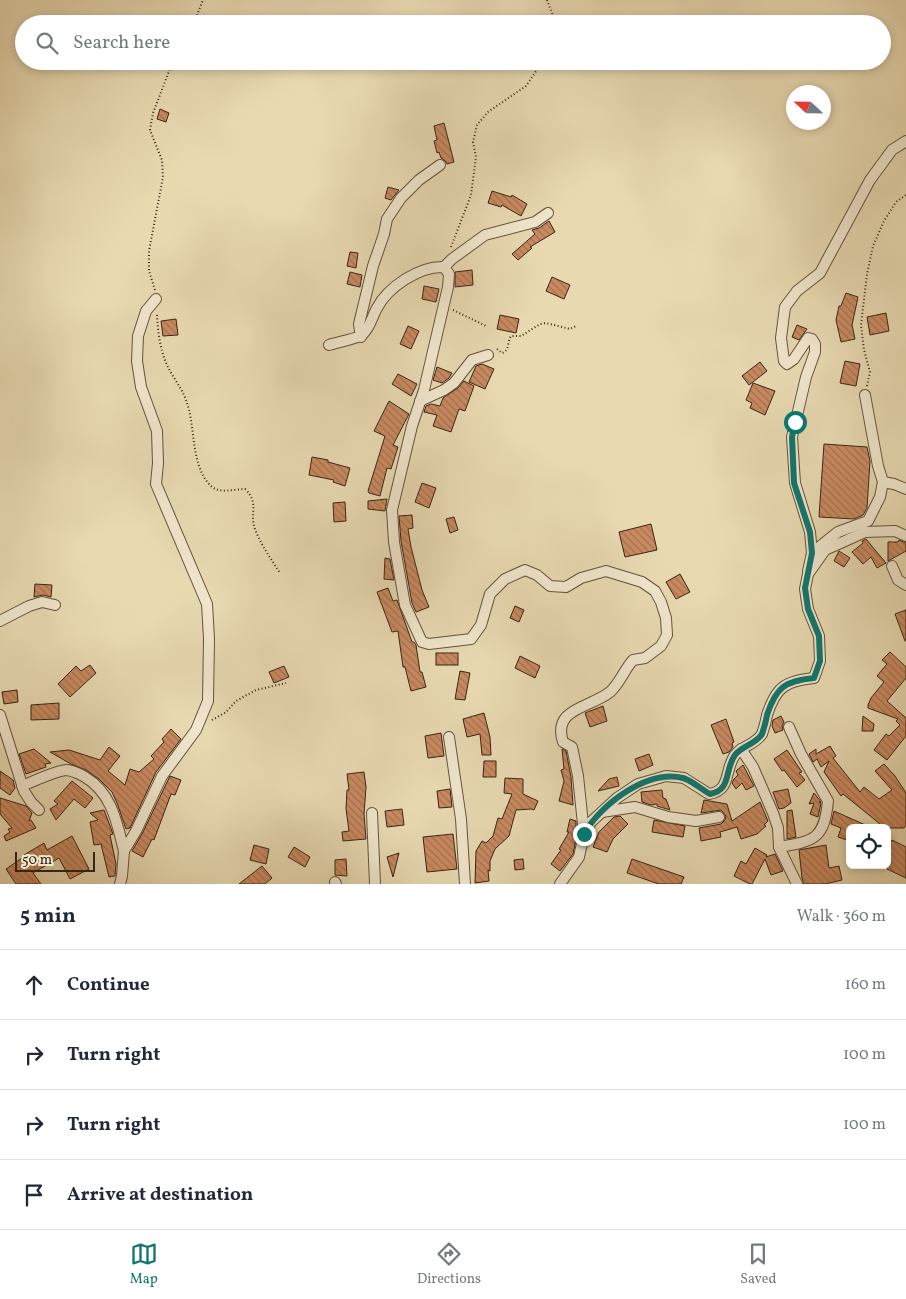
<!DOCTYPE html>
<meta charset="utf-8">
<style>
:root{--surface:#fff;--page:#f2f2f3;--text:#1f2937;--muted:#747a83;--line:#e0e1e3;--accent:#0f766e}
body{margin:0;font-family:Vollkorn,serif;background:var(--page);color:var(--text)}
.controls{position:absolute;right:15px;bottom:15px;display:grid;overflow:hidden;border-radius:8px;box-shadow:0 2px 8px #0003}
.controls button{width:45px;height:45px;display:grid;place-items:center;padding:0;border:0;border-bottom:1px solid var(--line);background:var(--surface);color:var(--text);font:25px sans-serif}
.compass{position:absolute;left:786px;top:85px;width:45px;height:45px;border-radius:50%;background:var(--surface);box-shadow:0 2px 8px #0003;rotate:292deg}
.scale{position:absolute;left:15px;bottom:12px;width:80px;box-sizing:border-box;padding-left:5px;border:2px solid #372516;border-top:0;font-size:14px;line-height:18px;white-space:nowrap;color:#372516;-webkit-text-stroke:4px #f0e6cc;paint-order:stroke}
.stop{position:absolute;width:15px;height:15px;margin:-11px;border:4px solid #0f766e;border-radius:50%;background:#fff}
.stop.end{background:#0f766e;border-color:#fff;box-shadow:0 1px 5px #0008}
.list{margin:0;padding:0;list-style:none}
h2{display:flex;justify-content:space-between;align-items:center;height:65px;margin:0;padding:0 20px;font-size:21px}
h2 small{font-size:16px;font-weight:400;color:var(--muted)}
.list li{display:grid;grid-template-columns:32px 1fr auto;gap:15px;align-items:center;box-sizing:border-box;height:70px;padding:0 20px;border-top:1px solid var(--line)}
.list b{display:block;font-size:19px;white-space:nowrap}
.list em{font-size:16px;font-style:normal;color:var(--muted)}
.icon{flex:none;width:28px;height:28px;fill:none;stroke:currentColor;stroke-width:2;stroke-linecap:round;stroke-linejoin:round}
.map{position:relative;flex:none;width:906px;height:884px;overflow:hidden}
.search{position:absolute;background:var(--surface);box-shadow:0 2px 8px #0003;left:15px;right:15px;top:15px;height:55px;display:flex;align-items:center;gap:12px;box-sizing:border-box;padding:0 18px;border-radius:28px;color:var(--muted);font-size:19px}
.sheet{height:345px;background:var(--surface)}
nav{display:flex;justify-content:space-around;align-items:center;box-sizing:border-box;height:70px;border-top:1px solid var(--line);background:var(--surface);font-size:14px;color:var(--muted)}
nav a{display:grid;justify-items:center;gap:2px}
nav .on{color:var(--accent)}
.map>svg:first-child{display:block}
</style>
<div class="map">
<svg width="906" height="884" viewBox="0 0 906 884">
<defs>
<pattern id="building-back-hatch" width="6" height="6" patternUnits="userSpaceOnUse" patternTransform="scale(1.25)"><rect width="6" height="6" fill="#ca8a61"/><path d="M-1 5l2 2M0 0l6 6M5-1l2 2" fill="none" stroke="#a5714f"/></pattern>
</defs>
<rect width="100%" height="100%" fill="#e8d9b1"/>
<filter id="stains"><feTurbulence type="fractalNoise" baseFrequency=".004" numOctaves="4"/><feColorMatrix values="0 0 0 0 .2 0 0 0 0 .09 0 0 0 0 .02 0 0 0 .5 -.17"/></filter>
<radialGradient id="worn" r=".72"><stop offset=".6" stop-color="#630" stop-opacity="0"/><stop offset="1" stop-color="#630" stop-opacity=".3"/></radialGradient>
<!-- building -->
<g fill="url(#building-back-hatch)" stroke="#372516">
<polygon points="160,109 169,113 166,122 157,119"/>
<polygon points="444,123 454,162 447,164 445,161 441,158 439,152 437,153 434,141 437,140 434,126"/>
<polygon points="388,187 399,190 391,200 385,198"/>
<polygon points="492,191 511,197 512,195 527,204 521,216 502,205 501,207 488,203"/>
<polygon points="549,221 555,232 530,247 532,248 518,260 512,254 535,234 532,230 539,228"/>
<polygon points="350,252 358,253 356,268 347,266"/>
<polygon points="472,270 473,285 455,287 455,272"/>
<polygon points="350,272 362,275 360,287 347,284"/>
<polygon points="552,277 570,285 564,299 546,291"/>
<polygon points="424,286 439,289 436,302 422,299"/>
<polygon points="846,293 858,297 852,325 855,339 841,342 836,320 839,306 841,306"/>
<polygon points="886,313 889,331 870,335 867,317"/>
<polygon points="500,315 519,319 516,333 497,329"/>
<polygon points="176,319 178,335 163,336 161,321"/>
<polygon points="797,325 807,329 799,340 792,337"/>
<polygon points="408,326 419,331 411,349 400,344"/>
<polygon points="845,361 860,364 856,386 840,383"/>
<polygon points="760,362 767,371 749,385 742,376"/>
<polygon points="482,364 494,369 485,389 469,382 476,366"/>
<polygon points="437,367 452,373 449,378 442,383 433,380"/>
<polygon points="398,374 417,384 411,396 392,384"/>
<polygon points="464,381 474,386 465,411 459,409 451,432 433,426 437,415 424,412 426,406 431,404 440,406 443,398 458,388"/>
<polygon points="753,383 775,391 765,415 750,408 752,403 746,400"/>
<polygon points="389,401 409,414 393,445 398,447 391,469 387,468 380,496 369,493 368,491 385,436 374,431"/>
<polygon points="824,444 867,447 870,461 867,508 863,515 854,519 819,517"/>
<polygon points="312,457 328,460 328,462 350,468 345,486 333,482 334,480 309,475"/>
<polygon points="422,483 436,488 429,508 415,502"/>
<polygon points="387,499 385,511 368,509 368,501"/>
<polygon points="345,502 346,521 334,522 333,503"/>
<polygon points="412,515 413,528 408,529 411,547 422,590 429,607 416,612 412,603 401,541 399,516"/>
<polygon points="454,517 458,530 450,533 446,519"/>
<polygon points="651,524 657,550 625,557 619,532"/>
<polygon points="866,539 886,563 877,568 871,557 863,564 852,552 863,543 862,541"/>
<polygon points="899,540 906,543 906,551 888,561 888,542 898,542"/>
<polygon points="839,551 850,558 844,567 834,561"/>
<polygon points="385,558 390,559 394,580 384,579"/>
<polygon points="680,574 690,592 676,599 666,582"/>
<polygon points="35,584 52,585 51,597 43,595 34,597"/>
<polygon points="388,588 393,601 397,600 412,642 414,642 416,645 420,672 422,672 426,687 411,691 405,667 403,667 398,631 392,632 377,592"/>
<polygon points="515,606 524,610 519,622 510,618"/>
<polygon points="906,610 906,641 905,641 895,614"/>
<polygon points="890,652 906,667 906,678 887,701 906,718 906,736 887,760 874,750 886,734 889,736 900,725 896,721 898,719 868,708 868,705 871,698 884,682 877,676 887,664 882,660"/>
<rect x="436" y="653" width="22" height="12"/>
<polygon points="520,656 540,666 535,678 515,668"/>
<polygon points="90,665 96,673 70,697 58,684 76,666 81,671"/>
<polygon points="284,666 289,677 274,683 269,672"/>
<polygon points="460,671 470,673 465,700 455,699"/>
<polygon points="17,690 18,702 4,704 2,692"/>
<polygon points="59,703 59,719 31,720 31,705"/>
<polygon points="603,706 607,721 590,727 585,713"/>
<polygon points="484,713 490,737 491,755 482,755 480,734 467,737 463,719"/>
<polygon points="781,716 784,722 782,726 783,730 775,733 772,726 773,720"/>
<polygon points="863,716 874,724 873,731 862,731"/>
<polygon points="726,719 734,742 732,743 733,747 729,752 723,754 711,725"/>
<polygon points="171,729 181,739 156,772 130,828 126,829 117,803 112,792 99,779 86,770 71,764 50,752 69,750 100,760 109,747 120,756 108,771 125,785 130,769 139,772 154,759 151,756 164,742 162,739"/>
<polygon points="441,733 444,756 428,758 425,736"/>
<polygon points="830,746 836,756 833,758 860,792 864,787 879,799 892,790 875,771 884,764 895,776 906,793 906,825 904,828 885,828 843,794 841,796 824,772 829,761 821,767 817,759 813,762 809,754 816,749 816,754"/>
<polygon points="34,749 51,763 45,764 46,767 26,774 19,754"/>
<polygon points="562,749 566,751 571,777 573,805 559,801 564,781 561,770 564,769"/>
<polygon points="787,750 802,772 799,773 805,780 797,787 784,770 782,771 774,759"/>
<polygon points="649,754 653,765 639,771 635,759"/>
<polygon points="484,761 496,761 496,777 483,777"/>
<polygon points="743,765 754,786 746,790 742,783 736,789 732,783 734,779 738,775 736,771"/>
<polygon points="0,771 13,780 15,788 10,795 0,788"/>
<polygon points="364,772 366,787 364,814 366,839 343,841 342,832 349,831 346,809 347,790 349,790 347,774"/>
<polygon points="170,776 181,780 175,795 171,794 154,840 152,839 143,857 132,851 142,834"/>
<polygon points="617,777 619,786 598,791 609,779"/>
<polygon points="505,778 523,779 523,794 538,801 534,810 531,809 516,810 509,836 495,849 490,861 490,871 488,870 489,881 475,883 476,851 482,841 486,843 493,836 498,818 502,819 512,794 504,793"/>
<polygon points="72,781 93,798 85,808 74,799 56,820 50,809 58,804 54,801"/>
<polygon points="450,789 452,807 439,808 437,791"/>
<polygon points="788,789 791,803 784,808 779,809 773,792"/>
<polygon points="662,790 663,798 666,799 670,810 657,806 657,804 651,805 642,802 641,792"/>
<polygon points="814,793 821,802 819,802 821,803 818,817 810,814 814,803 809,804"/>
<polygon points="0,798 26,806 32,813 29,821 31,820 36,828 6,841 4,836 10,832 8,829 12,828 0,814"/>
<polygon points="704,800 727,804 732,821 760,802 768,821 764,825 766,826 757,834 741,839 737,827 720,832 721,837 701,841 699,828 721,824 725,820 726,816 721,810 701,813"/>
<polygon points="402,809 404,825 387,827 385,811"/>
<polygon points="104,810 113,834 110,835 116,864 115,876 109,877 101,844 94,845 90,822 98,820 90,813"/>
<polygon points="792,810 796,837 787,839 787,811"/>
<polygon points="834,811 872,828 850,828 850,841 838,837 841,828 831,824"/>
<polygon points="620,816 628,824 613,839 607,852 593,847 599,832 614,817"/>
<polygon points="570,819 576,821 576,839 573,854 560,871 551,864 561,850 559,849 569,832 567,832"/>
<polygon points="654,820 685,826 683,837 652,832"/>
<polygon points="453,834 457,869 427,872 423,837"/>
<polygon points="72,836 89,869 70,879 59,858 33,873 41,884 16,884 6,869 25,856 24,855 44,843 47,850"/>
<polygon points="892,840 906,847 906,878 887,869 887,849"/>
<polygon points="254,845 269,849 266,864 250,860"/>
<polygon points="826,845 829,868 839,866 842,880 825,884 804,884 802,878 799,850"/>
<polygon points="294,847 310,857 305,867 288,857"/>
<polygon points="755,848 767,855 766,857 775,854 783,871 771,875 765,859 752,884 750,884 734,876 741,861 746,864"/>
<polygon points="399,853 393,877 387,857"/>
<polygon points="346,859 347,876 335,875 335,860"/>
<polygon points="523,859 524,869 515,870 514,860"/>
<polygon points="632,859 684,877 681,884 659,884 627,873"/>
<polygon points="262,866 272,878 265,884 239,884"/>
</g>
<g fill="none" stroke-linecap="round" stroke-linejoin="round">
<defs>
<g id="minor">
<polyline points="444,267 452,259 485,235 535,222 548,213"/>
<polyline points="361,337 359,324 373,266 384,234 387,219 401,198 419,180 440,165"/>
<path d="M329,345C334,343 359,338 362,335C370,328 372,317 377,308C388,287 419,266 444,267L449,274L448,287L424,390L412,426L392,510L394,542L405,605L422,642L429,644L471,639L481,625L490,594L505,579L525,570L537,575L550,586L566,587L581,578L606,571L642,582L655,591L661,602L666,618L667,635L661,646L645,658L633,660C624,670 620,683 610,692C590,708 552,708 563,742L572,747L578,776L584,834"/>
<polyline points="420,401 444,390 454,383 472,360 488,355"/>
<polyline points="883,482 894,484 906,489"/>
<polyline points="813,552 838,532 868,521 880,497 883,482 878,466 865,395"/>
<polyline points="892,566 898,580 906,585"/>
<polyline points="808,571 812,553 810,532 795,483 792,437 806,377 815,352 815,344 812,339 808,338 794,359 787,364 784,361 781,338 785,307 797,291 820,273 870,180 892,150 906,141"/>
<polyline points="0,621 29,606 42,602 55,605"/>
<polyline points="0,715 24,791 31,802 39,810"/>
<polyline points="449,737 461,819 465,884"/>
<polyline points="741,749 753,767 773,813 778,828 779,847 797,884"/>
<path d="M22,786C32,782 57,770 67,770C73,771 80,774 85,777C112,793 117,823 124,851"/>
<polyline points="602,812 635,807 668,817 696,821 719,817"/>
<polyline points="372,813 375,884"/>
<path d="M779,847C815,841 824,839 828,801L801,754L789,727"/>
<polyline points="335,882 336,884"/>
<polyline points="120,884 122,876 124,851 136,831 162,776 196,730 208,701 209,639 207,604 156,484 158,463 157,431 141,387 137,361 138,336 146,311 156,299"/>
<path d="M560,884L579,857L584,834L591,822L617,798L638,784L666,776L684,778L709,794C732,790 724,770 735,755C742,746 756,744 762,734C764,728 766,721 767,715C776,687 785,681 814,678L820,661L819,636L808,609L805,589L808,574L825,550L865,532L895,531L906,536"/>
</g>
</defs>
<!-- minor casing -->
<use href="#minor" stroke="#63523d" stroke-width="12"/>
<!-- path -->
<g stroke="#372516" stroke-width="2" stroke-dasharray="1 2.5" stroke-linecap="butt">
<polyline points="547,0 554,18 554,24"/>
<polyline points="191,24 197,15 203,0"/>
<polyline points="451,247 471,195 476,157 473,142 477,125 488,112 526,86 543,61"/>
<polyline points="155,290 149,271 149,251 163,177 162,160 150,130 153,113 173,61"/>
<polyline points="453,310 486,326"/>
<path d="M157,315C158,332 160,351 168,367C173,378 182,388 186,400C196,426 190,462 209,484C218,495 233,489 245,489C260,503 249,514 255,529C261,545 271,559 280,573"/>
<path d="M497,349L502,353C510,350 507,342 511,336H521L540,324L546,323L570,329L576,326"/>
<polyline points="867,386 870,372 864,350 861,325 867,274 873,246 884,221 896,202 906,195"/>
<polyline points="212,720 226,712 236,701 256,690 286,683"/>
</g>
<!-- minor -->
<use href="#minor" stroke="#f0e6cc" stroke-width="10"/>
</g>
<g fill="none" stroke-linecap="round" stroke-linejoin="round">
<!-- route -->
<path stroke="#0f766e" stroke-width="6" d="M584,834C600,805 647,769 683,778C691,780 701,789 710,794C732,790 724,770 735,755C742,746 756,744 762,734C764,728 766,721 767,715C776,687 785,681 814,678L820,661L819,636L808,609L805,588L812,553L810,532L794,483L792,437L795,422"/>
</g>
<rect width="100%" height="100%" filter="url(#stains)"/>
<rect width="100%" height="100%" fill="url(#worn)"/>
</svg>
<div class="controls">
<button><svg class="icon" aria-label="locate" viewBox="0 0 24 24"><circle cx="12" cy="12" r="6"/><path d="M12 2v4M12 18v4M2 12h4M18 12h4"/></svg></button>
</div>
<svg class="compass" viewBox="-18 -18 36 36"><path d="M0-13l5 13h-10z" fill="#e53935"/><path d="M0 13l5-13h-10z" fill="#747a83"/></svg>
<div class="scale">50 m</div>
<div class="stop" style="left:795px;top:422px"></div>
<div class="stop end" style="left:584px;top:834px"></div>
<div class="search"><svg class="icon" aria-label="search" viewBox="0 0 24 24"><circle cx="10" cy="10" r="6"/><path d="M15 15l6 6"/></svg>Search here</div>
</div>
<section class="sheet">
<h2>5 min<small>Walk · 360 m</small></h2>
<ul class="list">
<li><svg class="icon" aria-label="ahead" viewBox="0 0 24 24"><path d="M12 20V5M6 11l6-6 6 6"/></svg><div><b>Continue</b></div><em>160 m</em></li>
<li><svg class="icon" aria-label="right" viewBox="0 0 24 24"><path d="M7 20v-9h11M14 6l5 5-5 5"/></svg><div><b>Turn right</b></div><em>100 m</em></li>
<li><svg class="icon" aria-label="right" viewBox="0 0 24 24"><path d="M7 20v-9h11M14 6l5 5-5 5"/></svg><div><b>Turn right</b></div><em>100 m</em></li>
<li><svg class="icon" aria-label="arrive" viewBox="0 0 24 24"><path d="M6 21V4h12l-3 4 3 4H6"/></svg><div><b>Arrive at destination</b></div></li>
</ul>
</section>
<nav>
<a class="on"><svg class="icon" aria-label="map" viewBox="0 0 24 24"><path d="M3 6l6-2 6 2 6-2v14l-6 2-6-2-6 2zM9 4v14M15 6v14"/></svg>Map</a>
<a><svg class="icon" aria-label="directions" viewBox="0 0 24 24"><path d="M12 3l9 9-9 9-9-9zM9 14v-3h6M13 9l2 2-2 2"/></svg>Directions</a>
<a><svg class="icon" aria-label="saved" viewBox="0 0 24 24"><path d="M7 4h10v16l-5-4-5 4z"/></svg>Saved</a>
</nav>
